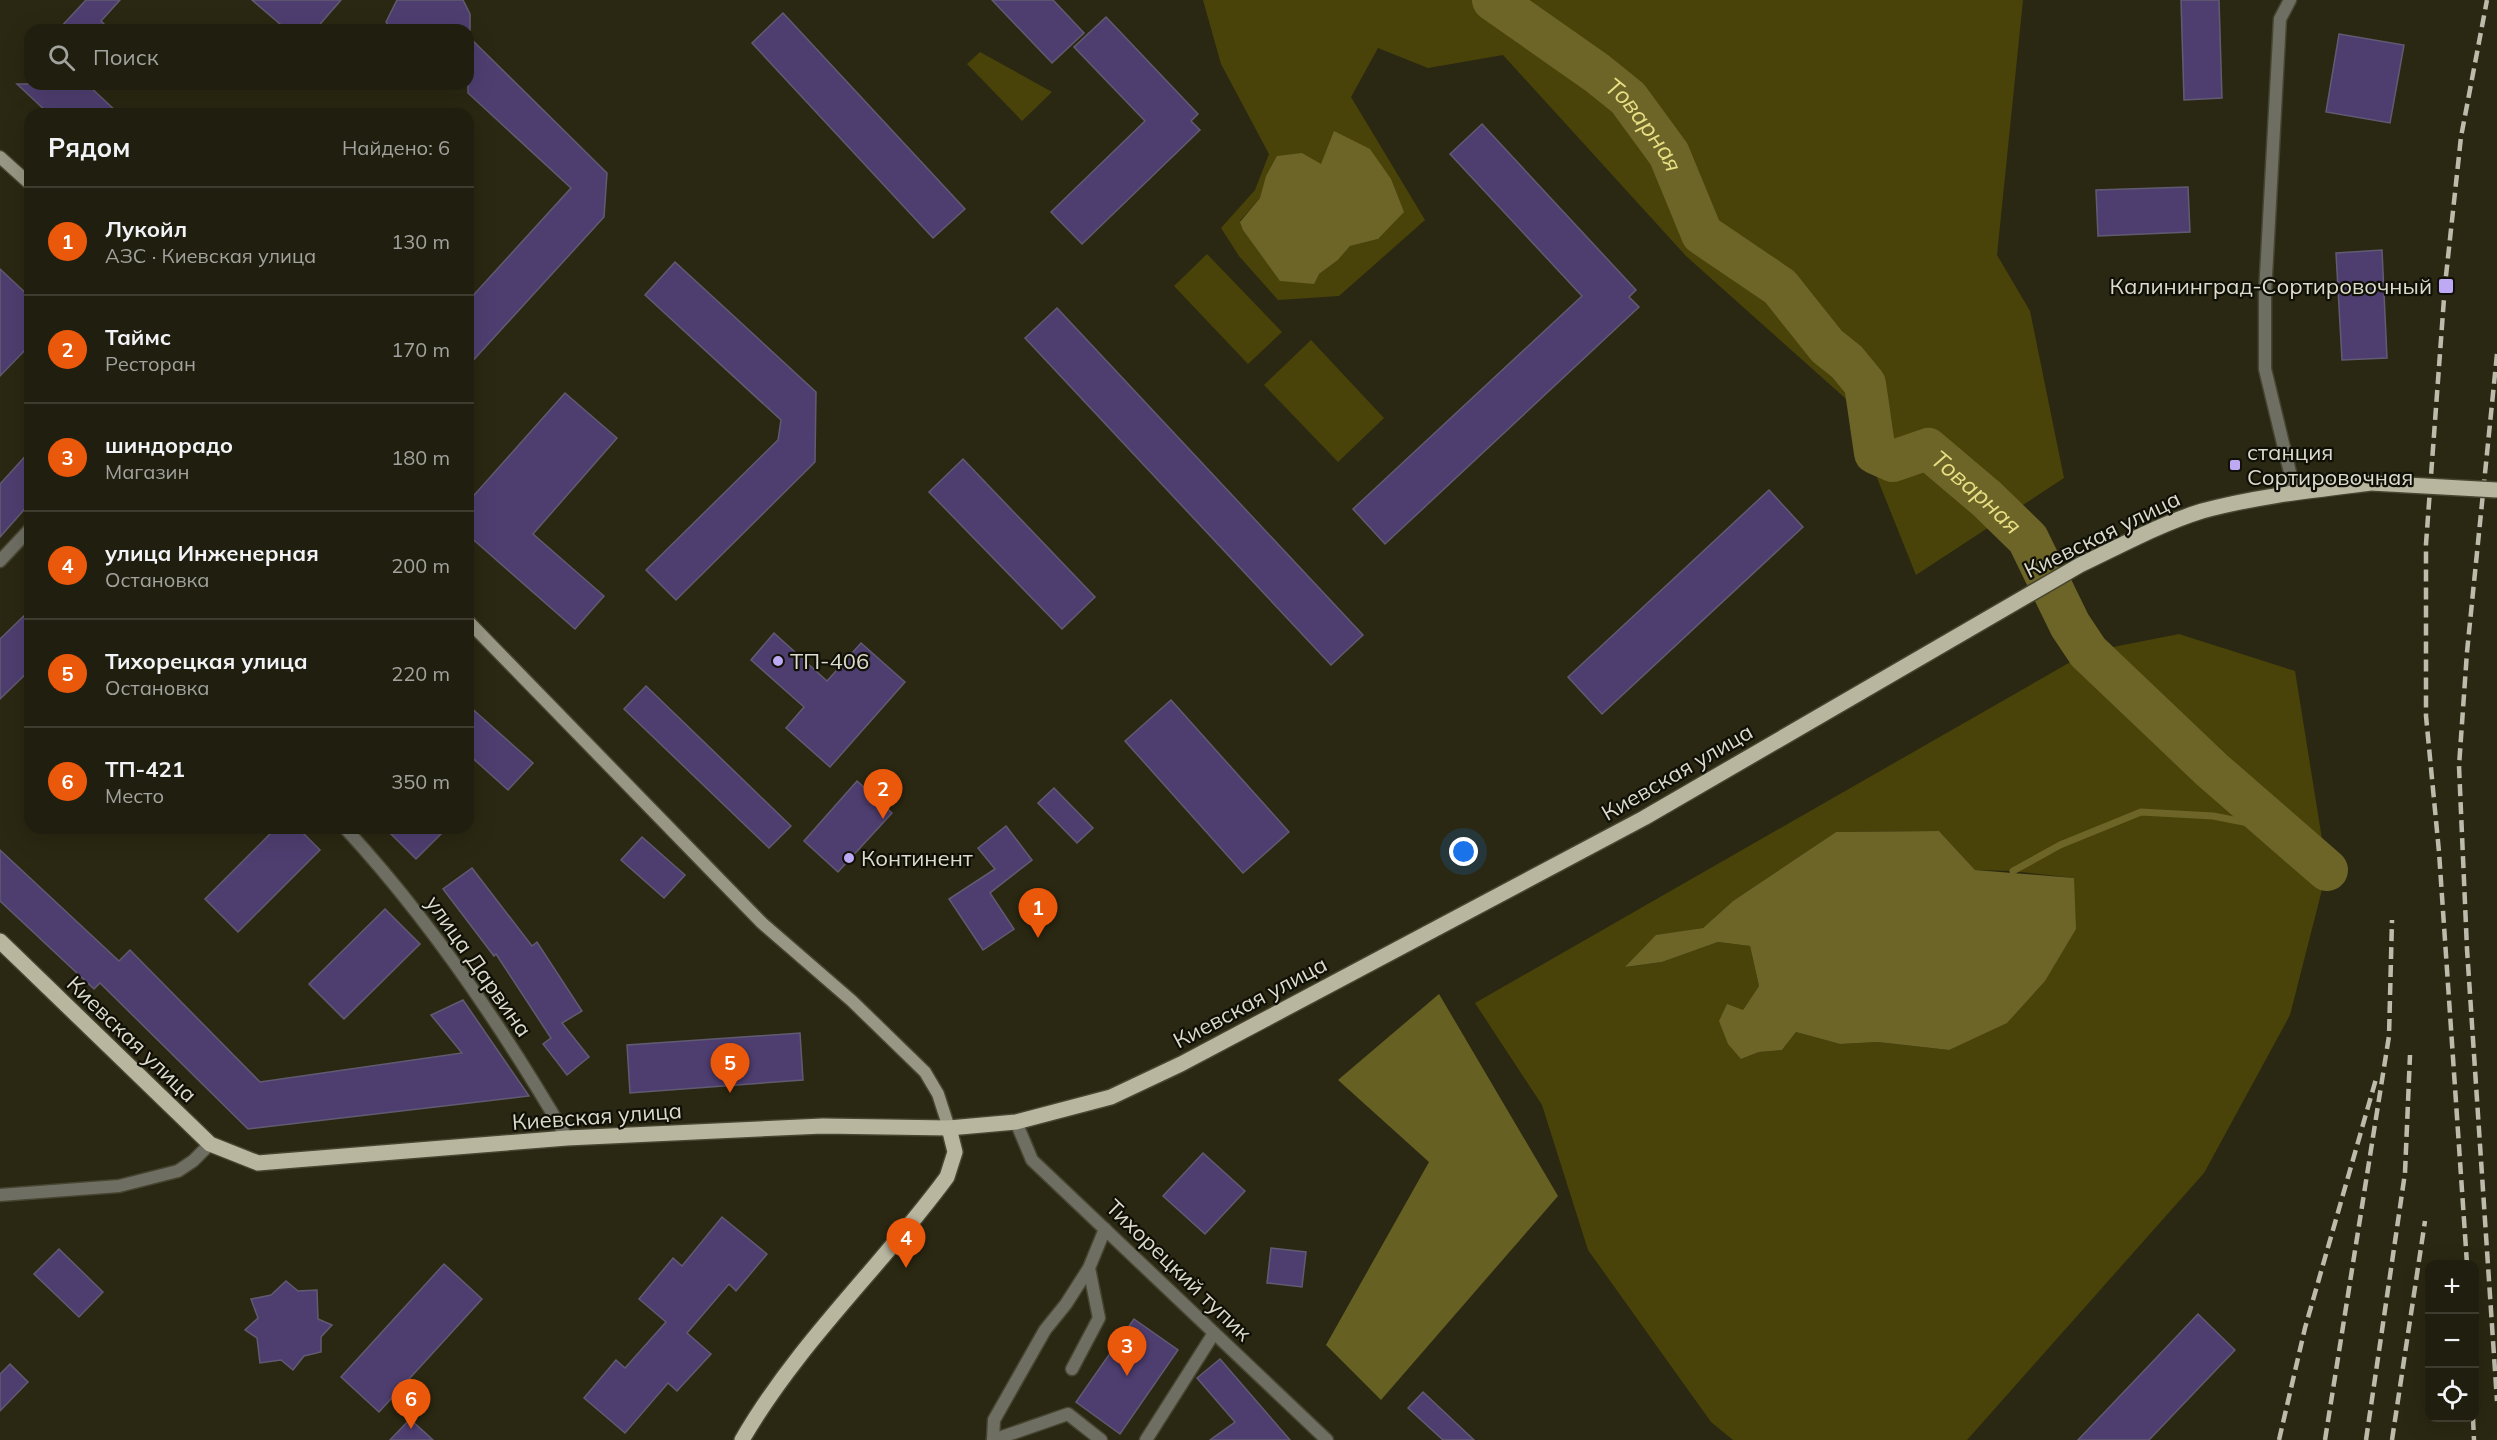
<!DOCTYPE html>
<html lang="ru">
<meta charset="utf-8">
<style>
:root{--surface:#201e0e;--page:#282717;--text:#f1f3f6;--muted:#a2a29e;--line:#3d3c2e;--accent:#ea580c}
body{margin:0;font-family:Mulish,sans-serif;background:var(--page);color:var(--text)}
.controls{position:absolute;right:18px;bottom:18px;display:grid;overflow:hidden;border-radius:12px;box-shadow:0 6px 24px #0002}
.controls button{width:54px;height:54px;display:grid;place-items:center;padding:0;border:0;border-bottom:2px solid var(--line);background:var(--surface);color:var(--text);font:30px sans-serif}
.you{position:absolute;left:1464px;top:852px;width:21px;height:21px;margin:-15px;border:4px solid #fff;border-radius:50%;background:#1a73e8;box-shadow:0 0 0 9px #1a73e833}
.badge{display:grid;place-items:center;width:39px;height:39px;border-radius:50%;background:var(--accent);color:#fff;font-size:20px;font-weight:700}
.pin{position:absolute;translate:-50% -50px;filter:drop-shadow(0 2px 3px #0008)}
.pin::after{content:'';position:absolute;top:32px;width:21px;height:18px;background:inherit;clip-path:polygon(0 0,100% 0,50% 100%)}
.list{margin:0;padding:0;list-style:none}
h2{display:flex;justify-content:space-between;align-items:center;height:78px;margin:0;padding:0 24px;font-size:26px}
h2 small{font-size:20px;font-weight:400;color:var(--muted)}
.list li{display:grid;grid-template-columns:39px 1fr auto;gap:18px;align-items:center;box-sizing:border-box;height:108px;padding:0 24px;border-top:2px solid var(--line)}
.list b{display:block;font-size:22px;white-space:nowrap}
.list p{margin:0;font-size:20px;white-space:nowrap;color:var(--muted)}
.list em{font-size:20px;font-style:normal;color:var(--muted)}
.icon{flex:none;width:33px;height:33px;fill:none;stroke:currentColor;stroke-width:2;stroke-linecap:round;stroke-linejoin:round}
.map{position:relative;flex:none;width:2497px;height:1440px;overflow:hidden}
.search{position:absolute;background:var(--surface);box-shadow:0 6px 24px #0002;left:24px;top:24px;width:450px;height:66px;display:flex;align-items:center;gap:15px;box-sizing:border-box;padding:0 21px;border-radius:18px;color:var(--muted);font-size:22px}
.panel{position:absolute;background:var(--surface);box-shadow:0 6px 24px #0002;left:24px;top:108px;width:450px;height:726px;border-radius:18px}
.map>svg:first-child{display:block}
</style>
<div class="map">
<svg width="2497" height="1440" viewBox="0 0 2497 1440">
<rect width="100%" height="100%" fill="#2a2812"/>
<!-- green -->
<g fill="#494309" fill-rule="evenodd">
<path d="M1203,0H2023L1997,255L2030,311L2064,478L1916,575L1845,398L1686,256L1503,55L1428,68L1378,48L1351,97L1425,220L1339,296L1278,300L1239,256L1221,228L1255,190L1269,154L1221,64ZM1335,131L1378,239L1350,246L1338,260L1319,274L1240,221L1260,198L1321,165Z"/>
<polygon points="980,52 1052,92 1022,121 967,64"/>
<polygon points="1207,254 1282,332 1248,364 1174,286"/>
<polygon points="1311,340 1384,418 1338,462 1264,385"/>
<path d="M2179,634L2295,671L2327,870L2290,1015L2204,1173L1967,1440H1733L1711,1422L1588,1250L1542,1105L1475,1003L2088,652ZM1939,831L1975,870L2013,871L2074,878L1949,1050L1878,1042L1840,1044L1796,1032L1782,1050L1759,1052L1741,1059L1743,1010L1759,986L1750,946L1718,942L1662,962L1626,967L1656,936L1703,928L1733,901L1836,832Z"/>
</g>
<!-- forest -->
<polygon fill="#676023" points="1439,994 1558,1196 1381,1400 1326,1345 1429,1162 1338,1080"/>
<!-- water -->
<g fill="#6c6527">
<polygon points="1334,131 1370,149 1391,179 1404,212 1378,239 1350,246 1338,260 1319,274 1314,284 1280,281 1243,230 1240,222 1260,198 1266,176 1277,156 1302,153 1321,164"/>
<polygon points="1939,831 1975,870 2074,878 2076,929 2045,981 2007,1023 1949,1050 1878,1042 1840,1044 1796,1032 1782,1050 1759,1052 1741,1059 1728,1044 1719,1021 1727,1004 1743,1010 1759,986 1750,946 1718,942 1662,962 1625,967 1656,935 1703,928 1733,901 1836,832"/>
</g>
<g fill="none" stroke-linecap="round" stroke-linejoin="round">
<!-- stream -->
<polyline stroke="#6c6527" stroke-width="7" points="2013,871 2060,845 2141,812 2213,816 2279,829"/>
<!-- river -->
<path stroke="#6c6527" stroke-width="42" id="s1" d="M1493,0L1597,73L1628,98L1669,154L1702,234L1780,287L1827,346L1847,362L1865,384L1875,453L1893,461L1928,449L1987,499L2028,539L2070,625L2088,652L2212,770L2327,870"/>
</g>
<!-- building -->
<g fill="#4e3e70" stroke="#615b72" stroke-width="1.5">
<polygon points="86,0 120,0 101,21 110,30 58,30"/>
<polygon points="252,0 341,0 315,30 287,30"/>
<polygon points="397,0 463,0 470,14 470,30 391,30 386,22"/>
<polygon points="992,0 1053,0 1084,33 1052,63"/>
<polygon points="2181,0 2219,0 2222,98 2184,100"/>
<polygon points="783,13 965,209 933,238 752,43"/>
<polygon points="1106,17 1198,114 1191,121 1200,130 1082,244 1051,212 1145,121 1074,47"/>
<polygon points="2339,34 2404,45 2390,123 2326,112"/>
<polygon points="468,36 607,173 604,217 468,366 468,301 571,188 468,93"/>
<polygon points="17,84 87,84 119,114 49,114"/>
<polygon points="1482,124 1636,290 1629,297 1639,307 1385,544 1353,509 1582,296 1450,154"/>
<polygon points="2188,187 2190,232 2098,236 2096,190"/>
<polygon points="2382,250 2387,358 2342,360 2336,253"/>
<polygon points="675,262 816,392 815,462 676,600 646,570 778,440 781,420 645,295"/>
<polygon points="0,269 30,297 30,345 0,376"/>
<polygon points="1057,308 1363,635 1331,665 1025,338"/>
<polygon points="565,393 617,438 533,534 604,596 575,629 468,535 468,502"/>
<polygon points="30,451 30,503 0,537 0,484"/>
<polygon points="963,459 1095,597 1062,629 929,492"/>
<polygon points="1769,490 1803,527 1602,714 1568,677"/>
<polygon points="30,610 30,670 0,699 0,639"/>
<polygon points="774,633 827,681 861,643 905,682 830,767 786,728 804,707 751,660"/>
<polygon points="646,686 791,826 769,848 624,709"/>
<polygon points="1171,700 1289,832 1243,873 1125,741"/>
<polygon points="468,705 533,763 508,790 468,754"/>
<polygon points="857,781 892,813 838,872 804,841"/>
<polygon points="1054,788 1093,828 1077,843 1038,803"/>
<polygon points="1006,826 1032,860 990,893 1014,929 983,950 949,899 995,869 978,848"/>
<polygon points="276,828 298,828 320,850 238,932 205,899"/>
<polygon points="385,828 447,828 416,859"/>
<polygon points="642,837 685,875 664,898 621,860"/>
<polygon points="0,850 119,961 130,950 260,1082 462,1053 431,1015 463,1000 529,1096 248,1129 100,983 94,989 0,901"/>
<polygon points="472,868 532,946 537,942 582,1011 562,1023 589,1057 567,1075 543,1044 551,1038 496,954 494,956 443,889"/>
<polygon points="385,909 420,944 344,1019 309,984"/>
<polygon points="800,1033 803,1080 630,1093 627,1045"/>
<polygon points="1203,1153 1245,1191 1205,1234 1163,1196"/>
<polygon points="722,1217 767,1254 736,1291 729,1284 687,1333 711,1354 677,1391 668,1383 625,1433 584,1398 616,1360 625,1368 666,1322 639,1299 673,1258 682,1266"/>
<polygon points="1271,1248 1306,1252 1302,1287 1267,1283"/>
<polygon points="59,1249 103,1292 79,1317 34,1274"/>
<polygon points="444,1264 482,1299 379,1412 341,1377"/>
<polygon points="286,1281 298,1291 317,1290 318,1319 332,1325 321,1337 321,1352 304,1356 293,1370 281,1360 260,1363 257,1338 245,1330 258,1318 251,1299 271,1295"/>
<polygon points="2198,1314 2235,1350 2149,1440 2078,1440"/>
<polygon points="1134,1319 1178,1350 1120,1434 1076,1402"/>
<polygon points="1220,1359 1290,1440 1210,1440 1235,1422 1197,1378"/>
<polygon points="10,1364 28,1382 0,1411 0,1374"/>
<polygon points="1423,1392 1474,1440 1443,1440 1408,1408"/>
<polygon points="410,1419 433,1440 390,1440"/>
</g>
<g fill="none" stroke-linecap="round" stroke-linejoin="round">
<defs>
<g id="street">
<polyline points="2290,0 2280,19 2265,294 2265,369 2295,493"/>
<polyline points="0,561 30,529"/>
<path d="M345,828C431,921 503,1028 567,1138"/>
<polyline points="1016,1122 1032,1160 1327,1440"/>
<polyline points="0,1195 119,1186 178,1171 193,1161 210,1144"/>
<polyline points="1072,1369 1099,1318 1089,1268 1105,1229"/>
<polyline points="993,1440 994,1420 1045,1330 1066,1304 1089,1268"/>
<polyline points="993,1440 1068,1414 1101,1440"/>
<polyline points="1146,1440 1214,1333"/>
</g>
<g id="secondary">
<polyline points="0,157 30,184"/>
<polyline points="468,621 762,923 852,1001 925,1072 938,1094 949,1128"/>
</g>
<g id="primary">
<path d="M0,941L210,1144L258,1163L567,1138L823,1126L949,1128L1016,1122L1111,1097L1181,1064L1644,818L2080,565C2120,546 2160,524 2202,511C2257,496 2315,490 2371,483"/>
<path d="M742,1440C798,1343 881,1267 947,1177L955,1152L949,1128"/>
</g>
</defs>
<!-- street casing -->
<use href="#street" stroke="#464530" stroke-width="15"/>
<!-- secondary casing -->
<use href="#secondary" stroke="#464530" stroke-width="15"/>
<!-- primary casing -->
<use href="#primary" stroke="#464530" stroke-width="18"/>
<!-- street -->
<use href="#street" stroke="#6f6e63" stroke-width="12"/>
<!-- secondary -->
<use href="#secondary" stroke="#989785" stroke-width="12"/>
<!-- primary -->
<use href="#primary" stroke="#b8b69f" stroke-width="15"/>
<!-- rail -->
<g stroke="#bdbcac" stroke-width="4.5" stroke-dasharray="12 6" stroke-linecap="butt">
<polyline points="2497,354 2467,652 2459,766 2467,949 2497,1401"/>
<polyline points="2467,1264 2439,852 2426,716 2426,544 2445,285 2461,137 2487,0"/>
<polyline points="2473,1418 2474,1440"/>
<polyline points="2279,1440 2305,1328 2376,1079"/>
<polyline points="2325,1440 2389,1036 2392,920"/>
<polyline points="2366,1440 2405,1173 2410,1055"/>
<polyline points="2392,1440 2425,1221"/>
</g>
<defs>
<polyline id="primary-bridge" points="2371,483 2497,490"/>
</defs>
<!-- primary-bridge casing -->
<use href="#primary-bridge" stroke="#464530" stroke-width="18" stroke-linecap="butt"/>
<!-- primary-bridge -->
<use href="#primary-bridge" stroke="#b8b69f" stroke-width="15"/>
</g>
<!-- markers -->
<g fill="#bea9f4" stroke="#111007" stroke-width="2">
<rect x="2438" y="278" width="16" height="16" rx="3"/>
<rect x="2229" y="459" width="12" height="12" rx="3"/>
<circle cx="778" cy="661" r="6"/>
<circle cx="849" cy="858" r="6"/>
</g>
<g text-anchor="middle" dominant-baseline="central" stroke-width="4.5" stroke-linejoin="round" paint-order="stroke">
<!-- poi labels -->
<g font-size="22" fill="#dcdbcd" stroke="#111007" text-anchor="start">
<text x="2432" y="286" text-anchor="end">Калининград-Сортировочный</text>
<text x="2247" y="452">станция<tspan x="2247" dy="25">Сортировочная</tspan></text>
<text x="790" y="661">ТП-406</text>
<text x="861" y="858">Континент</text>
</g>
<!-- street labels -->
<g font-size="22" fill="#dcdbcd" stroke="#111007">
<text transform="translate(2102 534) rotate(-26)">Киевская улица</text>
<text transform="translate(1677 772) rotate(-30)">Киевская улица</text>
<text transform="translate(479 966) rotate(55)">улица Дарвина</text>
<text transform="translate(1250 1002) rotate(-28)">Киевская улица</text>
<text transform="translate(132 1039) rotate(44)">Киевская улица</text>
<text transform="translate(597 1116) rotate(-4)">Киевская улица</text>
<text transform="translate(1179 1270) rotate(44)">Тихорецкий тупик</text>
</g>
<!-- water labels -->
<g font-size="24" font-style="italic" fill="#e8de84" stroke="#111007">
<text stroke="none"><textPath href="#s1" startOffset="198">Товарная</textPath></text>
<text stroke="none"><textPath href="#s1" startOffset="738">Товарная</textPath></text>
</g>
</g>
</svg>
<div class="controls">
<button>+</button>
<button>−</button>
<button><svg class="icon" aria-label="locate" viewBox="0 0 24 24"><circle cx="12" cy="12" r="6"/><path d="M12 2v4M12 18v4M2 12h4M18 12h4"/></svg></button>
</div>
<div class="you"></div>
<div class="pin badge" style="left:1038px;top:938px">1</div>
<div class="pin badge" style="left:883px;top:819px">2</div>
<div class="pin badge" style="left:1127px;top:1376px">3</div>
<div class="pin badge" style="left:906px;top:1268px">4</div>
<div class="pin badge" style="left:730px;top:1093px">5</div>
<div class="pin badge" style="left:411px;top:1429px">6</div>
<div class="search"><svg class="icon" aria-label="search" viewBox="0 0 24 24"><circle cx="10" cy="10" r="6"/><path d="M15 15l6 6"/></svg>Поиск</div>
<section class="panel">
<h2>Рядом<small>Найдено: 6</small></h2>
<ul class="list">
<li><span class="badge">1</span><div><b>Лукойл</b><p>АЗС · Киевская улица</p></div><em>130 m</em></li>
<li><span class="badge">2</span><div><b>Таймс</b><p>Ресторан</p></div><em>170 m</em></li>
<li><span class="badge">3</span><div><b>шиндорадо</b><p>Магазин</p></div><em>180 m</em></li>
<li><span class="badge">4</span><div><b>улица Инженерная</b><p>Остановка</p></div><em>200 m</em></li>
<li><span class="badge">5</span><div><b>Тихорецкая улица</b><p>Остановка</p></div><em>220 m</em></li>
<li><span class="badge">6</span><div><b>ТП-421</b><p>Место</p></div><em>350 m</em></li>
</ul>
</section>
</div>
